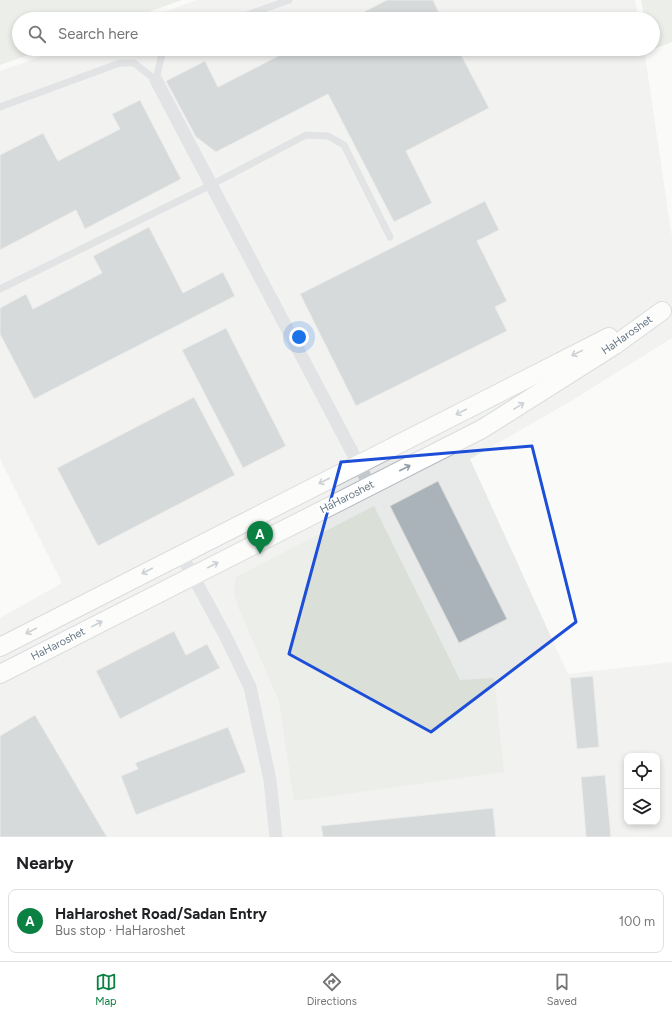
<!DOCTYPE html>
<meta charset="utf-8">
<style>
:root{--surface:#fff;--page:#f6f6f6;--text:#202124;--muted:#757577;--line:#e0e0e0;--accent:#0b8043}
body{margin:0;font-family:Figtree,sans-serif;background:var(--page);color:var(--text)}
.controls{position:absolute;right:12px;bottom:12px;display:grid;overflow:hidden;border-radius:8px;box-shadow:0 2px 6px #0003}
.controls button{width:36px;height:36px;display:grid;place-items:center;padding:0;border:0;border-bottom:1px solid var(--line);background:var(--surface);color:var(--text);font:20px sans-serif}
.you{position:absolute;left:299px;top:337px;width:14px;height:14px;margin:-10px;border:3px solid #fff;border-radius:50%;background:#1a73e8;box-shadow:0 0 0 6px #1a73e833}
.badge{display:grid;place-items:center;width:26px;height:26px;border-radius:50%;background:var(--accent);color:#fff;font-size:13px;font-weight:700}
.pin{position:absolute;translate:-50% -33px;filter:drop-shadow(0 1px 2px #0008)}
.pin::after{content:'';position:absolute;top:21px;width:14px;height:12px;background:inherit;clip-path:polygon(0 0,100% 0,50% 100%)}
.list{margin:0;padding:0;list-style:none}
h2{display:flex;justify-content:space-between;align-items:center;height:52px;margin:0;padding:0 16px;font-size:17px}
h2 small{font-size:13px;font-weight:400;color:var(--muted)}
.list li{display:grid;grid-template-columns:26px 1fr auto;gap:12px;align-items:center;box-sizing:border-box;height:64px;margin:0 8px 8px;padding:0 8px;border:1px solid var(--line);border-radius:8px}
.list b{display:block;font-size:15px;white-space:nowrap}
.list p{margin:0;font-size:13px;white-space:nowrap;color:var(--muted)}
.list em{font-size:13px;font-style:normal;color:var(--muted)}
.icon{flex:none;width:22px;height:22px;fill:none;stroke:currentColor;stroke-width:2;stroke-linecap:round;stroke-linejoin:round}
.map{position:relative;flex:none;width:672px;height:837px;overflow:hidden}
.search{position:absolute;background:var(--surface);box-shadow:0 2px 6px #0003;left:12px;right:12px;top:12px;height:44px;display:flex;align-items:center;gap:10px;box-sizing:border-box;padding:0 14px;border-radius:22px;color:var(--muted);font-size:15px}
.sheet{height:124px;background:var(--surface)}
nav{display:flex;justify-content:space-around;align-items:center;box-sizing:border-box;height:56px;border-top:1px solid var(--line);background:var(--surface);font-size:11px;color:var(--muted)}
nav a{display:grid;justify-items:center;gap:2px}
nav .on{color:var(--accent)}
.map>svg:first-child{display:block}
</style>
<div class="map">
<svg width="672" height="837" viewBox="0 0 672 837">
<rect width="100%" height="100%" fill="#fafaf8"/>
<!-- built -->
<g fill="#e8e9e9" fill-rule="evenodd">
<polygon points="197,0 635,0 638,19 145,19"/>
<path d="M62,49H644L672,238V338L571,401L470,459L568,674L672,662V837H0V618L62,583L0,459V71ZM627,756H657V822H627Z"/>
</g>
<!-- green -->
<g fill="#dadfd7">
<polygon points="0,0 182,0 129,19 19,19 19,49 45,49 0,65"/>
<polygon points="641,0 672,0 672,42 651,50 653,49 653,19 645,19"/>
<polygon points="374,506 460,680 494,678 504,772 294,801 279,701 239,609 234,593 236,577"/>
</g>
<!-- building -->
<g fill="#aab3b9" stroke="#dcdcda">
<polygon points="387,0 433,0 442,19 350,19"/>
<polygon points="292,49 458,49 489,108 406,151 432,203 394,222 328,94 216,152 196,137 166,81 205,61 218,87"/>
<polygon points="140,100 181,179 85,229 76,210 0,250 0,155 43,133 58,161 120,129 112,114"/>
<polygon points="485,201 499,230 477,241 507,301 495,307 507,331 356,406 300,294"/>
<polygon points="149,227 183,293 223,272 235,296 34,399 0,334 0,308 26,294 33,309 102,273 93,256"/>
<polygon points="226,328 286,446 243,468 182,350"/>
<polygon points="194,397 235,475 98,546 57,468"/>
<polygon points="438,481 507,619 459,643 390,506"/>
<polygon points="174,631 186,655 207,644 220,668 120,719 96,671"/>
<polygon points="593,676 599,747 577,749 570,678"/>
<polygon points="35,715 107,837 0,837 0,736"/>
<polygon points="228,727 246,772 136,815 121,776 138,769 135,763"/>
<polygon points="605,775 611,837 586,837 581,777"/>
<polygon points="493,808 496,837 323,837 321,826"/>
</g>
<g fill="none" stroke-linecap="round" stroke-linejoin="round">
<defs>
<g id="secondary">
<polyline points="0,647 609,337"/>
<polyline points="0,674 482,429 615,345 662,311"/>
</g>
</defs>
<!-- secondary casing -->
<use href="#secondary" stroke="#b3babf" stroke-width="20"/>
<!-- lane -->
<g stroke="#c3c8cc" stroke-width="7">
<polyline points="236,19 289,0"/>
<polyline points="0,107 120,63 134,63 156,80 162,54 168,49"/>
<polyline points="0,289 211,185 306,135 328,136 344,145 390,237"/>
</g>
<!-- street -->
<g stroke="#c3c8cc" stroke-width="13">
<polyline points="156,80 370,486"/>
<polyline points="181,554 226,637 250,687 270,780 276,837"/>
</g>
<!-- secondary -->
<use href="#secondary" stroke="#fff" stroke-width="18"/>
</g>
<!-- one-way arrows -->
<defs><path id="oneway-shaft" d="M-6 0H5M1.5-3L5.5 0L1.5 3" fill="none" stroke-width="1.6" stroke-linecap="round" stroke-linejoin="round"/></defs>
<g stroke="#939fa8">
<use href="#oneway-shaft" transform="translate(577 353) rotate(154)"/>
<use href="#oneway-shaft" transform="translate(519 406) rotate(-32)"/>
<use href="#oneway-shaft" transform="translate(461 412) rotate(153)"/>
<use href="#oneway-shaft" transform="translate(405 468) rotate(-27)"/>
<use href="#oneway-shaft" transform="translate(324 481) rotate(153)"/>
<use href="#oneway-shaft" transform="translate(213 565) rotate(-27)"/>
<use href="#oneway-shaft" transform="translate(147 571) rotate(153)"/>
<use href="#oneway-shaft" transform="translate(97 624) rotate(-27)"/>
<use href="#oneway-shaft" transform="translate(31 631) rotate(153)"/>
</g>
<!-- marked area -->
<path d="M0 0H672V837H0ZM532,446L576,622L431,732L289,654L341,462Z" fill="#fafaf8" fill-opacity=".55" fill-rule="evenodd"/>
<path fill="none" stroke="#1d4ed8" stroke-width="3" stroke-linejoin="round" d="M532,446L576,622L431,732L289,654L341,462Z"/>
<g text-anchor="middle" dominant-baseline="central" stroke-width="4" stroke-linejoin="round" paint-order="stroke">
<!-- street labels -->
<g font-size="11" fill="#657683" stroke="#fff">
<text transform="translate(627 335) rotate(-35)">HaHaroshet</text>
<text transform="translate(347 497) rotate(-27)">HaHaroshet</text>
<text transform="translate(58 644) rotate(-27)">HaHaroshet</text>
</g>
</g>
</svg>
<div class="controls">
<button><svg class="icon" aria-label="locate" viewBox="0 0 24 24"><circle cx="12" cy="12" r="6"/><path d="M12 2v4M12 18v4M2 12h4M18 12h4"/></svg></button>
<button><svg class="icon" aria-label="layers" viewBox="0 0 24 24"><path d="M12 4l9 5-9 5-9-5zM3 14l9 5 9-5"/></svg></button>
</div>
<div class="you"></div>
<div class="pin badge" style="left:260px;top:554px">A</div>
<div class="search"><svg class="icon" aria-label="search" viewBox="0 0 24 24"><circle cx="10" cy="10" r="6"/><path d="M15 15l6 6"/></svg>Search here</div>
</div>
<section class="sheet">
<h2>Nearby<small></small></h2>
<ul class="list">
<li><span class="badge">A</span><div><b>HaHaroshet Road/Sadan Entry</b><p>Bus stop · HaHaroshet</p></div><em>100 m</em></li>
</ul>
</section>
<nav>
<a class="on"><svg class="icon" aria-label="map" viewBox="0 0 24 24"><path d="M3 6l6-2 6 2 6-2v14l-6 2-6-2-6 2zM9 4v14M15 6v14"/></svg>Map</a>
<a><svg class="icon" aria-label="directions" viewBox="0 0 24 24"><path d="M12 3l9 9-9 9-9-9zM9 14v-3h6M13 9l2 2-2 2"/></svg>Directions</a>
<a><svg class="icon" aria-label="saved" viewBox="0 0 24 24"><path d="M7 4h10v16l-5-4-5 4z"/></svg>Saved</a>
</nav>
